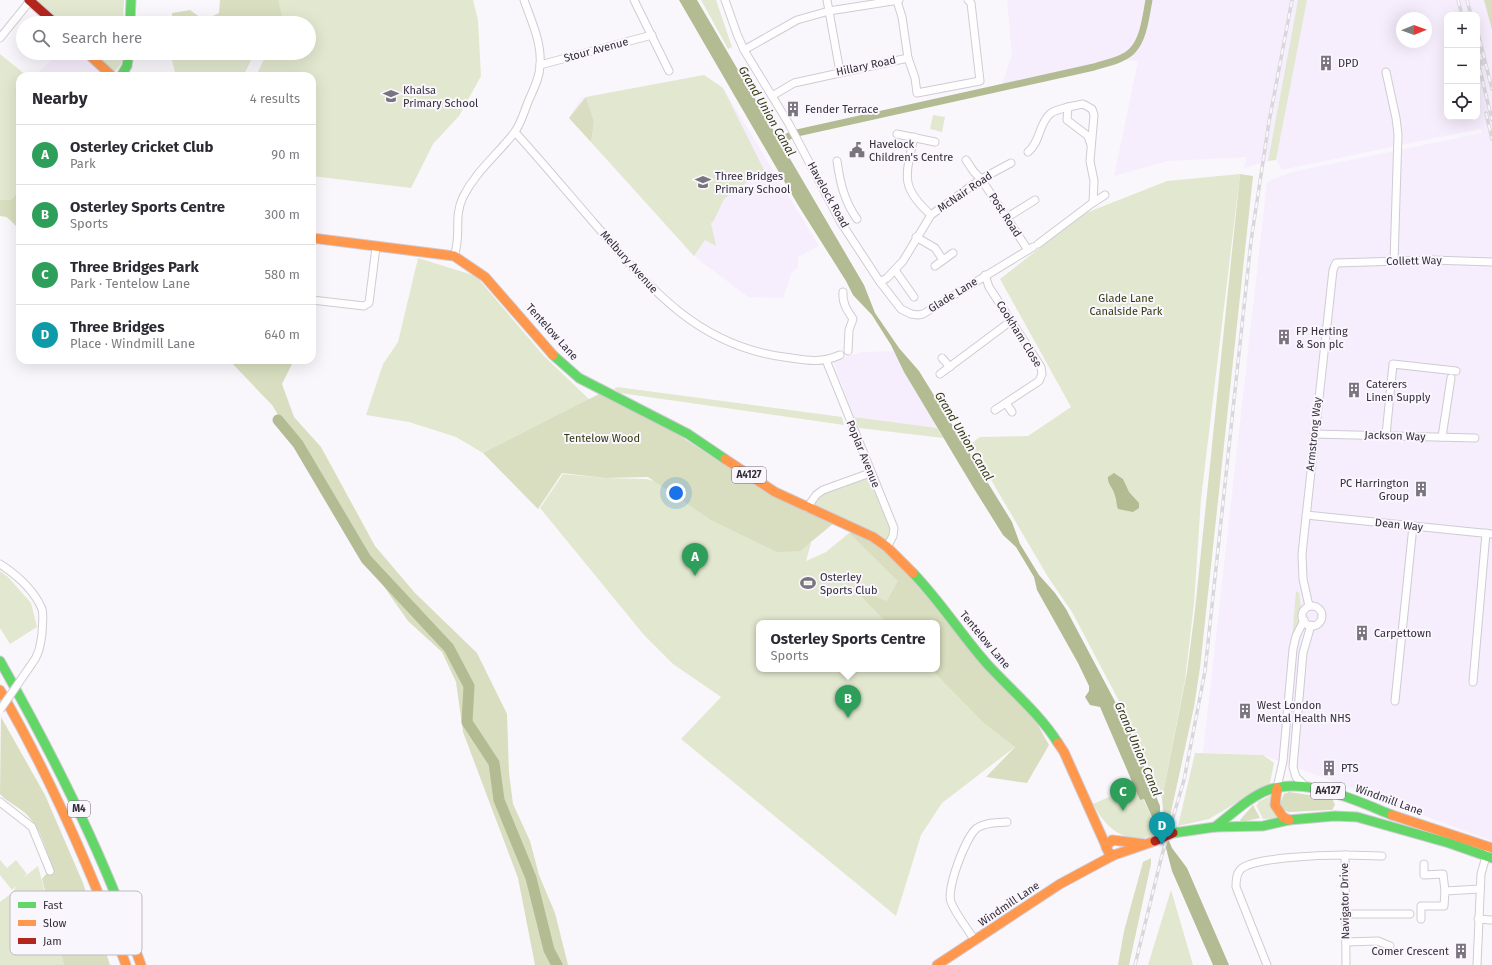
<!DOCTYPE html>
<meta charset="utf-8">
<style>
:root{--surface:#fff;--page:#f7f7f7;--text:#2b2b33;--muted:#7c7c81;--line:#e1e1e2;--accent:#0b8043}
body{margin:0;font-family:"Fira Sans",sans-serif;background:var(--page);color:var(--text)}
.controls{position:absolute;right:12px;top:12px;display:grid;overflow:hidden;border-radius:8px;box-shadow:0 4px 16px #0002}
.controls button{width:36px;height:36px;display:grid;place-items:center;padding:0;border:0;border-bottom:1px solid var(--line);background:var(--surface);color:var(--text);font:20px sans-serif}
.compass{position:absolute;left:1396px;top:12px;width:36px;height:36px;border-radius:50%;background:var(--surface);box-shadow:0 4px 16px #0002;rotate:89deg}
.you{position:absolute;left:676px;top:493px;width:14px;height:14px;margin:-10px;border:3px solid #fff;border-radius:50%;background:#1a73e8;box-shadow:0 0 0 6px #1a73e833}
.badge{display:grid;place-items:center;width:26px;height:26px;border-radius:50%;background:var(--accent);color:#fff;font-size:13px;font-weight:700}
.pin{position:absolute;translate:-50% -33px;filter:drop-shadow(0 1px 2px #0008)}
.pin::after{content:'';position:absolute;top:21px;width:14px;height:12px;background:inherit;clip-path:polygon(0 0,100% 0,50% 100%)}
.popup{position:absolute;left:756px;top:620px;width:184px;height:52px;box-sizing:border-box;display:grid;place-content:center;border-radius:8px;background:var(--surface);filter:drop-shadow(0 1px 3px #0005);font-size:13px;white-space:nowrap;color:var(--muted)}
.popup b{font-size:15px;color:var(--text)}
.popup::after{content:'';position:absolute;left:50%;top:100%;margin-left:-8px;border:8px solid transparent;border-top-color:var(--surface)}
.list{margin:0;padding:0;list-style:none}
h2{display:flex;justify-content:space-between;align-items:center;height:52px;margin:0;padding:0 16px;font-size:17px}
h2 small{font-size:13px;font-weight:400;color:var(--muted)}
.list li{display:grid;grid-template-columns:26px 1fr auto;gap:12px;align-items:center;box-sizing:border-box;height:60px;padding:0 16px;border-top:1px solid var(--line)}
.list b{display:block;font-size:15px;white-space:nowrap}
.list p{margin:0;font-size:13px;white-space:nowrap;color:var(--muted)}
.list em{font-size:13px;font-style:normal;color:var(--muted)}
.icon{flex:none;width:22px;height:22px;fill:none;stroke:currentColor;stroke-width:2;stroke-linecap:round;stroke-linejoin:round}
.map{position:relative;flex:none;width:1492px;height:965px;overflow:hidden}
.search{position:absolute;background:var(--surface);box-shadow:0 4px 16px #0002;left:16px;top:16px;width:300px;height:44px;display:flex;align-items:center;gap:10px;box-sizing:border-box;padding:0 14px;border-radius:22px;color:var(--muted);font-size:15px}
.panel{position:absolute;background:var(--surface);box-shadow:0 4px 16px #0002;left:16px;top:72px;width:300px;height:292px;border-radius:12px}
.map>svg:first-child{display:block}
</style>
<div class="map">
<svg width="1492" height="965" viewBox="0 0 1492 965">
<rect width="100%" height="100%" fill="#faf7fc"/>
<!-- built -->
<g fill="#f6edfd" fill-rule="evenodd">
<polygon points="1007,0 1298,0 1268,161 1244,168 1247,157 1168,161 1114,176 1138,61 1113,59 1090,67 1002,84 1012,55"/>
<path d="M1307,0H1484L1492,30V841L1263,755L1203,753L1267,182L1292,172L1482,133L1481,129L1410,143L1282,170L1276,160ZM1447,15H1477V117H1447ZM1402,18H1426V42H1402Z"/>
<polygon points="59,53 80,53 104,76 34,76"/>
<polygon points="704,75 723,88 819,246 798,257 798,267 791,274 783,298 748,297 694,256 569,118 581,98"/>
<polygon points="895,351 904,372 937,428 854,417 833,361 861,352"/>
</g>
<!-- green -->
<g fill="#e2e8cf">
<polygon points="34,0 124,0 123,23 61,23"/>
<polygon points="275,0 473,0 478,20 481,76 459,116 433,144 411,188 312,176 312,76 256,76 267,53 309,53 309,23 280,23"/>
<polygon points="701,0 716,0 732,47 728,49"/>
<polygon points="1298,0 1307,0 1276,160 1268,161"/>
<polygon points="93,53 123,53 122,63 115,71 110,70"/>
<polygon points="170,53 255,53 243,76 176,76"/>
<polygon points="0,54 27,76 20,76 20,225 0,214"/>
<polygon points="704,75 723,88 764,170 724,199 713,222 711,223 716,246 705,240 694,256 591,142 594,122 586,97"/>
<polygon points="933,115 945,117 942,132 930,129"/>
<polygon points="1240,174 1201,499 1194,604 1185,680 1162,799 1140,746 1120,703 1072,612 1048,577 970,444 980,437 1028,436 1071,407 1000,279 1083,214 1167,181"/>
<polygon points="418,258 476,276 544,356 590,400 483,453 456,437 409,422 366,415 383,364 398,342"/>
<polygon points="617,387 842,417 844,425 620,393 614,389"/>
<polygon points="854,417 937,428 943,438 859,428"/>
<polygon points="870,473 894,528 887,547 807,508 816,495"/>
<polygon points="563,474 605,478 646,479 719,496 811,543 806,561 826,552 849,533 898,580 928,623 759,623 759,669 937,669 937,636 1015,747 942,803 921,835 896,916 681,739 721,697 673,664 644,635 540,508"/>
<polygon points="0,571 8,577 31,603 37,627 10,644 0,628"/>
<polygon points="1296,591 1299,593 1302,617 1292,640"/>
<polygon points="1195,753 1263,755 1274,763 1270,783 1209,819 1178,826"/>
<path d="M1134,786L1140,800L1143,799L1160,834C1128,846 1108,832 1093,804Z"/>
<polygon points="1272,795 1278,818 1263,819 1256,805 1258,804 1258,802"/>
<polygon points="0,860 7,868 16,860 27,874 23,878 38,866 64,965 0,965 0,902 13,892 16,886 12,890 0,875"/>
<polygon points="1171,890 1193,965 1148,965"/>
</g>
<!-- forest -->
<g fill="#d8debf">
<polygon points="220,0 278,0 282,16 282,23 231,23 227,21 221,23 172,23 172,13 190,10 204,20 219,13"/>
<polygon points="1484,0 1492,0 1492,30"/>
<polygon points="586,97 594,122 591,142 569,118"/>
<polygon points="1240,174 1253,176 1200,668 1194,707 1168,826 1164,818 1162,799 1187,672 1195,610"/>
<polygon points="20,191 20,230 7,217 0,216 0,200 11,200"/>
<polygon points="229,360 294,360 282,384 294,417 321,447 375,546 415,593 477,653 507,714 509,773 513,804 530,841 539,875 555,913 568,965 535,965 518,878 463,732 456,682 442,652 408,621 380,581 272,405"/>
<polygon points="603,392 645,413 740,475 834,523 800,551 777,552 711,520 648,477 605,478 562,473 538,509 483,453"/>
<polygon points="856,531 874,539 925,591 1034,718 1049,745 1027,783 986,777 1015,747 983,722 931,669 937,669 937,623 887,623 861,596 867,594 887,601 898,581 849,533"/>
<path d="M1,717L45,795L83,883L110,965H64L42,879L52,867C46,850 41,829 28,816C20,807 8,803 0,794Z"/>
<polygon points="1289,792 1330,798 1333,800 1335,805 1332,810 1329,810 1288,812 1283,809 1280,804 1284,794"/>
<polygon points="1253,805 1260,818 1241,822 1240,820"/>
<polygon points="1151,858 1151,864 1129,965 1118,965 1124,931 1143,862"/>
</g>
<!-- water -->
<g fill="#b3bb93">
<polygon points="679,0 697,0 864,285 875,313 899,348 919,371 1012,522 1020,544 1039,575 1055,593 1066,609 1128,726 1160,806 1160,820 1172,848 1187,868 1229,965 1213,965 1172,871 1166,848 1144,799 1140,800 1100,707 1090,705 1085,697 1089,691 1089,686 1078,663 1037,590 1034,577 1016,547 1003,535 973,487 904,372 891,345 872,315 853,295 846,281 798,205"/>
<path d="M1114,473L1123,479L1129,492L1139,503V508L1133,512L1118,509C1116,504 1117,501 1115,496C1114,489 1107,484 1108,477Z"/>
</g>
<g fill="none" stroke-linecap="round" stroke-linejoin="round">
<!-- canal -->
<path stroke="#b3bb93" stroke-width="7" d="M772,143L797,133L1094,67C1106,63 1123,60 1132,51C1144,39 1146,15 1149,0"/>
<!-- river -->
<polyline stroke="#b3bb93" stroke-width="11" points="278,420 298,444 366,559 449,648 469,686 467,722 494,763 499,800 531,878 549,950 557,965"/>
<defs>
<g id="street">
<polyline points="634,0 669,71"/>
<polyline points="725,0 737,34 744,50 789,124 840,221 880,282 901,309 911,314 918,315 923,314 1033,247"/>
<polyline points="827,0 840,72"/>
<polyline points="0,38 30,1"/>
<polyline points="744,50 797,20 829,11 899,0"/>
<polyline points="908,58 915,78 917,93 980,81 971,3 968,0"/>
<polyline points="540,65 652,35"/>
<polyline points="1386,72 1396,118 1398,135 1394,262"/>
<polyline points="772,96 794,83 908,58 902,17 897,1"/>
<path d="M515,132C542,162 568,193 594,223C649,287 696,345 784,357C806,360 819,364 840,355"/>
<polyline points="897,134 935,142"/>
<path d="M914,137C906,176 899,186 931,215"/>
<polyline points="1091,145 1088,136 1067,120 1068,107 1083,104 1092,109 1094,115 1090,161 1094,181 1093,202"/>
<path d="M1028,152C1041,141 1038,125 1050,114C1054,110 1062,109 1068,107"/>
<polyline points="966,160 974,172 981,179 1028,250"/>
<path d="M837,161C840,182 844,201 857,219"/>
<polyline points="1006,218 1035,200"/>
<polyline points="916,237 935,248 943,260"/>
<polyline points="1038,244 1091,204 1105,195"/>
<path d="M454,256C462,235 453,218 463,197C476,171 497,155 514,133C521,124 524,112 528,102C533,90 540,78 540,65C542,43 531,20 524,0"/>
<polyline points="935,266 953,253"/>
<polyline points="895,270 914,297"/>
<polyline points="985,275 989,287 1041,367 1042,374 1039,381 995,410"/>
<polyline points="880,282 887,278 903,261 931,215 981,179 1011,163"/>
<path d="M843,292C842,303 847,310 853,319L849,330L848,351"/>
<polyline points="312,300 364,306 369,303 376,247"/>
<polyline points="942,358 950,367"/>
<polyline points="826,360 894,528 893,536 887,547"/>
<polyline points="940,374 1011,321"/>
<polyline points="1006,403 1012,412"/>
<polyline points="1314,434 1475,438"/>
<polyline points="1386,435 1393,364 1456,371"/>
<polyline points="1442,437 1451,378"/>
<polyline points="807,508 816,495 823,490 870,473"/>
<polyline points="1306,515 1492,534"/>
<path d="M0,564C17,575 34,590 42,609C44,616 42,627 42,634C40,647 39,655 31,665"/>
<polyline points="1309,606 1303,579 1302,554 1333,270 1336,263 1432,260 1492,262"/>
<circle cx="1312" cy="616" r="10"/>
<polyline points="1473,682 1486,533"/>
<polyline points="1395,701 1413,526"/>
<polyline points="1306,787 1296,777 1293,767 1303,653 1311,625"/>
<polyline points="1277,788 1283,761 1293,649 1296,636 1304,620"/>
<polyline points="0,802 32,827 50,871"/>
<polyline points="1345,855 1382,856"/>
<polyline points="1424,864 1424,875 1443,874 1445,891"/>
<polyline points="1346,914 1410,914"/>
<polyline points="1421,919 1421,906 1444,906 1445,891 1480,889"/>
<polyline points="1478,919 1491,920"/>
<path d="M975,941C968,929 956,915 951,902C946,889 966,836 977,828C986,822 997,823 1007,822"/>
<polyline points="1346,942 1378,941 1390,946"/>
<path d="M1267,965L1236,887C1236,881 1236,874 1241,869C1254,857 1325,855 1345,855L1346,965"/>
<polyline points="1477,965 1481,874 1487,853"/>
</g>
<g id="fast">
<polyline points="130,23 131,0"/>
<polyline points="121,76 127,66 129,53"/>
<polyline points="553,355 579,378 688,434 725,459"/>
<path d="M913,573C941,602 962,636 988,665C1012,691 1039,713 1058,743"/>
<path d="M0,661C44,739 85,818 118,901"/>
<path d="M1215,827C1231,815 1249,797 1268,790C1306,776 1357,801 1392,815"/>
<polyline points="1173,833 1215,827 1263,826 1289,820 1335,816 1357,817 1449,843 1492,858"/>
</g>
<g id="slow">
<polyline points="87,53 112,76"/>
<polyline points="312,238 454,256 485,277 553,355"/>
<polyline points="725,459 775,492 873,537 887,547 913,573"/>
<path d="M0,690C51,778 91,870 126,965"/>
<polyline points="1058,743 1064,752 1106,846"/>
<polyline points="1277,788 1275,805 1283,817 1289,820"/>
<polyline points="1392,815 1492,848"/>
<polyline points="1145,844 1112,840 1106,847 1109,853 1114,855 1155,841"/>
<polyline points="118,901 141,965"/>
<polyline points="937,965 1060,884 1114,855"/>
</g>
<polyline id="jam" points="29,0 55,23"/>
</defs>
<!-- street casing -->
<use href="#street" stroke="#d0cbd4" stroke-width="9"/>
<!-- fast casing -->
<use href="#fast" stroke="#d0cbd4" stroke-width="11"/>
<!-- slow casing -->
<use href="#slow" stroke="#d0cbd4" stroke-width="11"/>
<!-- jam casing -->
<use href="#jam" stroke="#d0cbd4" stroke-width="11"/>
<!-- street -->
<use href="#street" stroke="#fefeff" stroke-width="7"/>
<!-- fast -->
<use href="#fast" stroke="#63d668" stroke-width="9"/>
<!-- slow -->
<use href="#slow" stroke="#ff974d" stroke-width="9"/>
<!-- jam -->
<use href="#jam" stroke="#b3261e" stroke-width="9"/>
<defs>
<g id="rail">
<polyline points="1458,0 1462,15"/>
<polyline points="1467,0 1471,15"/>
<polyline points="1477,29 1492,89"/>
<polyline points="1477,42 1482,64"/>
<polyline points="1477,58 1492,120"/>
<polyline points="1486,113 1492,139"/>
<polyline points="1135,965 1162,855 1184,780 1205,671 1251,241 1269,122 1292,0"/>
</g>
</defs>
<!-- rail casing -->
<use href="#rail" stroke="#d8d7d9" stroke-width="3.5"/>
<!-- rail -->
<use href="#rail" stroke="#faf6fd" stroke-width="2" stroke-dasharray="6" stroke-linecap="butt"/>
<defs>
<polyline id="street-bridge" points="0,710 31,665"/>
<polyline id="jam-bridge" points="1155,841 1173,833"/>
</defs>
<!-- street-bridge casing -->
<use href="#street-bridge" stroke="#d0cbd4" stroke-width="9" stroke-linecap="butt"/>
<!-- jam-bridge casing -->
<use href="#jam-bridge" stroke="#d0cbd4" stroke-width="11" stroke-linecap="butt"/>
<!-- street-bridge -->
<use href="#street-bridge" stroke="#fefeff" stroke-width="7"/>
<!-- jam-bridge -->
<use href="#jam-bridge" stroke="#b3261e" stroke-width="9"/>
</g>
<!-- icons -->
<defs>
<symbol id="building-bare" viewBox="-9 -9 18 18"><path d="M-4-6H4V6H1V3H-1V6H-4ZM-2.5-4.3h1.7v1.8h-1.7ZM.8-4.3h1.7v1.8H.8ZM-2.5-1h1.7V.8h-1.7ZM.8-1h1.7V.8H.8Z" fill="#79747e" stroke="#faf6fd" stroke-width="2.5" paint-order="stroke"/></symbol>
<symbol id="school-bare" viewBox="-9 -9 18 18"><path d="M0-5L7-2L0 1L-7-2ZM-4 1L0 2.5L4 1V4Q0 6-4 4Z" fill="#79747e" stroke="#faf6fd" stroke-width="2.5" paint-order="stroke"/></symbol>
<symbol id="civic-bare" viewBox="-9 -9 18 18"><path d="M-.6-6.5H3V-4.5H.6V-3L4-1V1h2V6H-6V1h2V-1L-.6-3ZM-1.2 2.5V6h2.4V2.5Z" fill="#79747e" stroke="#faf6fd" stroke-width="2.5" paint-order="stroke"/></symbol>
<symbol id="stadium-bare" viewBox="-9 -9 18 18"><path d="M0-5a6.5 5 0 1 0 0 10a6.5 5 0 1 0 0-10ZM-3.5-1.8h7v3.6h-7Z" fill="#79747e" stroke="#faf6fd" stroke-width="2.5" paint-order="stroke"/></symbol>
</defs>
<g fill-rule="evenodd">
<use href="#building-bare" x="1315" y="52" width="22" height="22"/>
<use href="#school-bare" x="380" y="85" width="22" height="22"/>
<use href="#building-bare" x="782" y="98" width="22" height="22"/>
<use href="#civic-bare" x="846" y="139" width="22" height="22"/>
<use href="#school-bare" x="692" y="171" width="22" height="22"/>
<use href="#building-bare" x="1273" y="326" width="22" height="22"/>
<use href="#building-bare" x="1343" y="379" width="22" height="22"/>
<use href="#building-bare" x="1410" y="478" width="22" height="22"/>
<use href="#stadium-bare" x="797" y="572" width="22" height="22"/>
<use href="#building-bare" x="1351" y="622" width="22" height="22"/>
<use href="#building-bare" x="1234" y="700" width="22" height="22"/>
<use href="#building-bare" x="1318" y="757" width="22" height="22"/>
<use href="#building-bare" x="1450" y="940" width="22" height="22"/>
</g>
<g text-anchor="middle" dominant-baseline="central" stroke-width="4" stroke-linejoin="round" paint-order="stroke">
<!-- shield labels -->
<g fill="#faf6fd" stroke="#6f6974" stroke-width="1">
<rect x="732" y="467" width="34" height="16" rx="3"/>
<rect x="1311" y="783" width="34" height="16" rx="3"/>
<rect x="68" y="801" width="22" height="16" rx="3"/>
</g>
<g font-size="10" font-weight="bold" fill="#342d3a">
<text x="749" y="475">A4127</text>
<text x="1328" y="791">A4127</text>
<text x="79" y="809">M4</text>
</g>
<!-- street labels -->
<g font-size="11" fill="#342d3a" stroke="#faf6fd">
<text transform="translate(596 50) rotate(-15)">Stour Avenue</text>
<text transform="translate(866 66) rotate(-12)">Hillary Road</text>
<text transform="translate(965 192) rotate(-34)">McNair Road</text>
<text transform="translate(828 195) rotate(61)">Havelock Road</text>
<text transform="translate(1005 215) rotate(57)">Post Road</text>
<text transform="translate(1414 261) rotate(-1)">Collett Way</text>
<text transform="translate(629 262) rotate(48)">Melbury Avenue</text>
<text transform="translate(953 295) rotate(-32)">Glade Lane</text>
<text transform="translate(552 332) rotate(48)">Tentelow Lane</text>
<text transform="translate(1019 334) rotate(58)">Cookham Close</text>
<text transform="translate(1314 434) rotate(-84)">Armstrong Way</text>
<text transform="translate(1395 436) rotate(2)">Jackson Way</text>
<text transform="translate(863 454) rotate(68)">Poplar Avenue</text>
<text transform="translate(1399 525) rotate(6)">Dean Way</text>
<text transform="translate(985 640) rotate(50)">Tentelow Lane</text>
<text transform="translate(1389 800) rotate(20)">Windmill Lane</text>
<text transform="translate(1345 901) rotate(-91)">Navigator Drive</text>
<text transform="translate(1009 904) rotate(-34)">Windmill Lane</text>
</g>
<!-- poi labels -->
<g font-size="11" fill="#342d3a" stroke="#faf6fd" text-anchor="start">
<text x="1338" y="63">DPD</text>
<text x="403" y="90">Khalsa<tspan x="403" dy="13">Primary School</tspan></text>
<text x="805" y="109">Fender Terrace</text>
<text x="869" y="144">Havelock<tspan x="869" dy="13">Children's Centre</tspan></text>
<text x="715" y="176">Three Bridges<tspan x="715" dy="13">Primary School</tspan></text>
<text x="1296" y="331">FP Herting<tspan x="1296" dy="13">&amp; Son plc</tspan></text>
<text x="1366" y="384">Caterers<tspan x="1366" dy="13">Linen Supply</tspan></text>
<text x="1409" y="483" text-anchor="end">PC Harrington<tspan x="1409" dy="13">Group</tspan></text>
<text x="820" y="577">Osterley<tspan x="820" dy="13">Sports Club</tspan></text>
<text x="1374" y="633">Carpettown</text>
<text x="1257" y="705">West London<tspan x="1257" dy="13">Mental Health NHS</tspan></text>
<text x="1341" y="768">PTS</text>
<text x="1449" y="951" text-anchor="end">Comer Crescent</text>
</g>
<!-- park labels -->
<g font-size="11" fill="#323a0c" stroke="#faf6fd">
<text x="1126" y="298">Glade Lane<tspan x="1126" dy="13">Canalside Park</tspan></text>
<text x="602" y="438">Tentelow Wood</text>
</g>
<!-- water labels -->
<g font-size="12" font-style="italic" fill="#363e10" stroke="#faf6fd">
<text transform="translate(767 111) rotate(60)">Grand Union Canal</text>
<text transform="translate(964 436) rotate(59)">Grand Union Canal</text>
<text transform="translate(1138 749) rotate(67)">Grand Union Canal</text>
</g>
</g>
<!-- legend -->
<rect x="10" y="891" width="132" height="64" rx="6" fill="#faf6fd" stroke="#bfbac2" stroke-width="1"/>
<rect x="18" y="902" width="18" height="6" fill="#63d668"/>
<rect x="18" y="920" width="18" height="6" fill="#ff974d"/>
<rect x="18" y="938" width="18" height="6" fill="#b3261e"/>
<g font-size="11" fill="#342d3a">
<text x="43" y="909">Fast</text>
<text x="43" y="927">Slow</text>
<text x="43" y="945">Jam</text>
</g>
</svg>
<div class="controls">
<button>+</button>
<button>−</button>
<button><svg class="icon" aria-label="locate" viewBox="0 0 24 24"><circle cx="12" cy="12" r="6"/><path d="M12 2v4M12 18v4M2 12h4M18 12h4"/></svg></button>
</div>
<svg class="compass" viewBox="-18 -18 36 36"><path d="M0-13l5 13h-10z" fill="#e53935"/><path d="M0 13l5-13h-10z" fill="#7c7c81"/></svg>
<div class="you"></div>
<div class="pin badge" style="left:695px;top:576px;background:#2e9e5b">A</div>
<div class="pin badge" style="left:848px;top:718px;background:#2e9e5b">B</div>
<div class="popup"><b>Osterley Sports Centre</b>Sports</div>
<div class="pin badge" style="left:1123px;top:811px;background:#2e9e5b">C</div>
<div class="pin badge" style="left:1162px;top:845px;background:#0f9aa8">D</div>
<div class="search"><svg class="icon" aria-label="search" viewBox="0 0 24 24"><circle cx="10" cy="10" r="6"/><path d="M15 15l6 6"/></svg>Search here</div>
<section class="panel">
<h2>Nearby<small>4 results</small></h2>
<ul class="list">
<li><span class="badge" style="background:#2e9e5b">A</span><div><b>Osterley Cricket Club</b><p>Park</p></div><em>90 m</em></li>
<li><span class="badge" style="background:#2e9e5b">B</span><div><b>Osterley Sports Centre</b><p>Sports</p></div><em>300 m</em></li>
<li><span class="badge" style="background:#2e9e5b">C</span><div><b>Three Bridges Park</b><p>Park · Tentelow Lane</p></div><em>580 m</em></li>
<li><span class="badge" style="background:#0f9aa8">D</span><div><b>Three Bridges</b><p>Place · Windmill Lane</p></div><em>640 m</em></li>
</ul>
</section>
</div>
